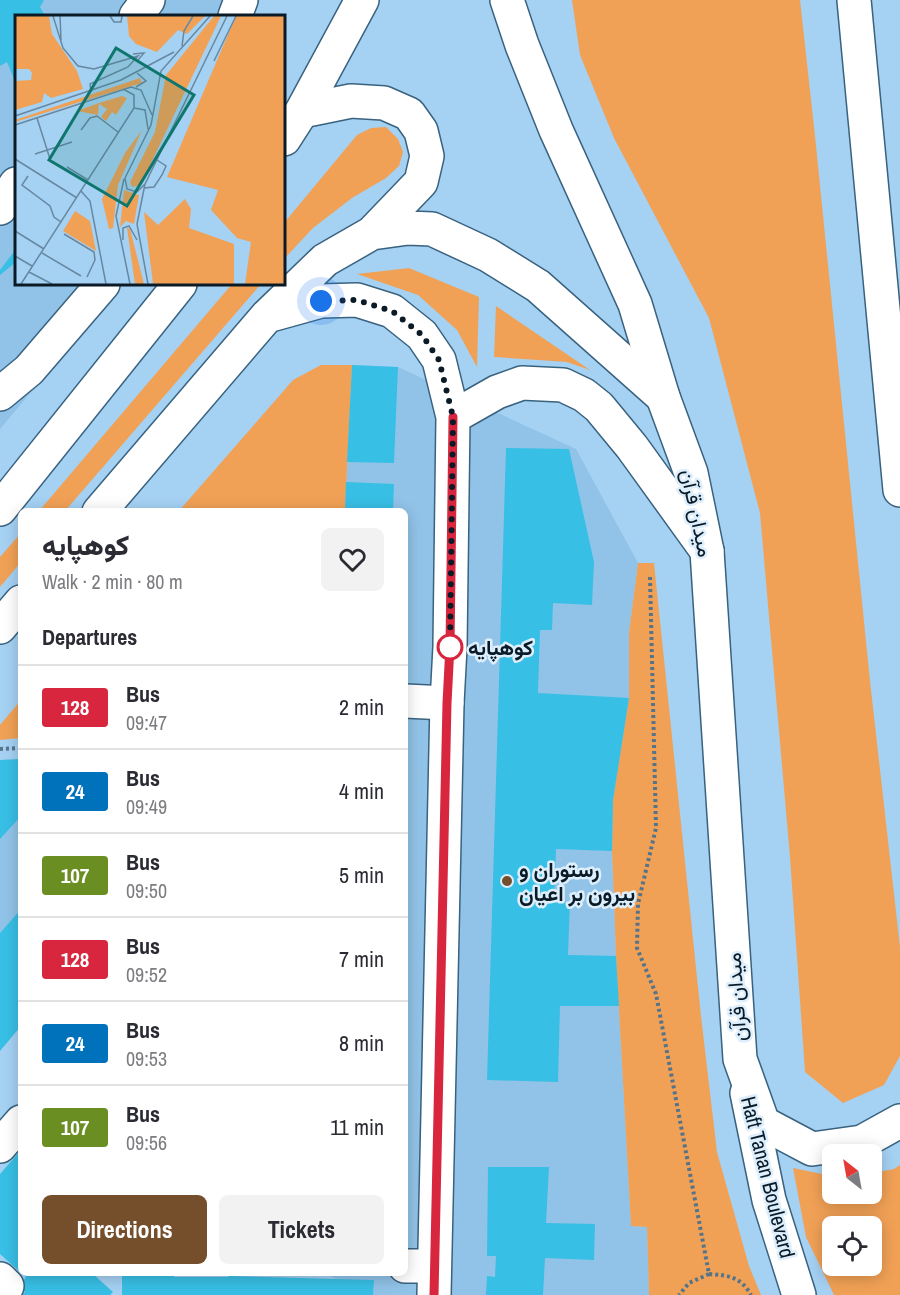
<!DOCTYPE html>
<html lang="en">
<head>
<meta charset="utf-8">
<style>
  body { margin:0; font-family:"Archivo Narrow",Vazirmatn,sans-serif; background:#f2f2f3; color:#2b2b33; height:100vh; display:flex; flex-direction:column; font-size:22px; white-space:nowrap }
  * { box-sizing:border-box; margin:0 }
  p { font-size:20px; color:#7c7c81 }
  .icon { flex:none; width:33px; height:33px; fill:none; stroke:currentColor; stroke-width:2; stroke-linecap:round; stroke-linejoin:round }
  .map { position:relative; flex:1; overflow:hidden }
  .drawer { position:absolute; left:18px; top:508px; width:390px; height:768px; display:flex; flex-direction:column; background:#fff; border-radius:9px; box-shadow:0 3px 15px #0003 }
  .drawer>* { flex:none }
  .badge { padding:0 12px; border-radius:4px; font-size:21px; line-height:39px }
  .needle { width:39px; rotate:329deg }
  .controls { position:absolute; left:822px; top:1144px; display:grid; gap:12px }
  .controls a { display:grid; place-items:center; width:60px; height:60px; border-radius:9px; background:#fff; box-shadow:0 3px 15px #0003; font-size:30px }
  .you { position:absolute; width:30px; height:30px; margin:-15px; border:4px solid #fff; border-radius:50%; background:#1a73e8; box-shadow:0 0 0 9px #1a73e833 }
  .map>.badge { position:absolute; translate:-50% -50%; box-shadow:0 0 0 3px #fff }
  h2 { padding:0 24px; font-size:22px; line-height:54px }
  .round { display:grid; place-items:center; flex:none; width:63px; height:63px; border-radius:9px; background:#f2f2f3 }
  .summary { display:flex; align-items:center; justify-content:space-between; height:102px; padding:0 24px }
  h1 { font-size:28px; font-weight:800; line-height:45px }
  .button { display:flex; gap:12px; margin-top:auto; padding:12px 24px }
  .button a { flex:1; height:69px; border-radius:9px; background:#754e2b; color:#fff; font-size:24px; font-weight:800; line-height:69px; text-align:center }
  .button a+a { background:#f2f2f3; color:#2b2b33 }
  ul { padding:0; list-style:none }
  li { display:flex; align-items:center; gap:18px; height:84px; padding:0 24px; border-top:2px solid #e1e1e2 }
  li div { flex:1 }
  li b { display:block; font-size:22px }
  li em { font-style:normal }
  li .badge { min-width:66px; font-weight:700; text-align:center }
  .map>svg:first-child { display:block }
  .built { fill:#91c3e8 }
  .green { fill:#f1a156; fill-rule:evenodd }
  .building { fill:#38bfe5 }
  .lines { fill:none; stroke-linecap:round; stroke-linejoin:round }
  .minor-casing { stroke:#39627f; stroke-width:36 }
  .major-casing { stroke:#39627f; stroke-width:36 }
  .highway-casing { stroke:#39627f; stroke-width:36 }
  .path { stroke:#55748a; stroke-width:4; stroke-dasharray:3 3; stroke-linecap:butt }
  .minor { stroke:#fff; stroke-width:33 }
  .major { stroke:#fff; stroke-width:33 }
  .highway { stroke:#fff; stroke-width:33 }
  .line-casing { stroke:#fff; stroke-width:14 }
  .line { stroke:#d7263d; stroke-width:9 }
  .walk { stroke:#0a1b27; stroke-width:6; stroke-dasharray:0 10.8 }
  .stop-dot { fill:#fff; stroke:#d7263d; stroke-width:3 }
  .poi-dot { fill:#754e2b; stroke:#ddeefc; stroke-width:2 }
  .labels { text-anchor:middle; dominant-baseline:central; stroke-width:5; stroke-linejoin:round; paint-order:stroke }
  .street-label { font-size:21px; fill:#0a1b27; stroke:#ddeefc }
  .stop-label { font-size:21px; font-weight:bold; fill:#0a1b27; stroke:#ddeefc; text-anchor:start }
  .poi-label { font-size:21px; font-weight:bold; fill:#0a1b27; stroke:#ddeefc; text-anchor:start }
  .inset-road { fill:none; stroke:#6788a1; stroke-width:1.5 }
  .view { fill:#0f766e; fill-opacity:0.15; stroke:#0f766e; stroke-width:3 }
  .inset-edge { fill:none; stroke:#0a1b27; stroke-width:3 }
</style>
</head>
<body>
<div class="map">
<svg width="900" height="1295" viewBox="0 0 900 1295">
  <rect width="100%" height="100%" fill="#a5d1f3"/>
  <path class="built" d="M0,0H260L254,16H16V284H122L0,429Z
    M352,365L398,367L576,449L638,563L629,632V698L612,851L616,956L631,1226L647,1227L649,1295H335L336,1279L327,1274H405V512L345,511Z
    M21,759V909L0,933V760Z"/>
  <path class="green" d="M572,0H800L815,136L870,681L900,947V1056L884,1085L843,1103L805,1072L790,857L760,513L709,318L614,138L580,55Z
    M386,127L398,139L403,152L399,166L386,178L352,198L313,228L284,259V223L357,135L371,128Z
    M409,268L479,297L477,367L457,330L418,295L357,274Z
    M232,284H261L65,511H39Z
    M496,306L590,370L567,362L494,357Z
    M321,365H352L345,511L178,512L293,380Z
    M21,533V562L0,587V557Z
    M638,563H654L701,1016L717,1152L749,1266L761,1295H649L647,1227L631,1226L616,956L612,851L613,800L629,698V632Z
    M21,700V738L0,740V725Z
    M900,1165V1295H834L806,1237L793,1168L832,1176V1194H872V1173L894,1169ZM832,1227H872V1266H832Z"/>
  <path class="building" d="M0,0H44L40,7L45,16H16V84L7,62L0,66Z
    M16,249V262L0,275V270Z
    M352,365L398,367L394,463L347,462Z
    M506,448L569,449L594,562L592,605L553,603L552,630H540L538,693L629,698L613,800L612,851L556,849L554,902H570L568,955L616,956L619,1006H560L558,1082L487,1080Z
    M346,482L394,484L393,512H345Z
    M21,759V816L0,839V760Z
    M21,909V1026L0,1051V933Z
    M21,1150V1273L0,1254V1174Z
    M488,1167H549L546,1223L595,1224L594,1260L545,1258L543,1295H486L487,1276L495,1277L496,1256H487Z
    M22,1274H93L113,1292L110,1295H22L25,1292L19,1286L26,1277Z
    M122,1274H174V1277H229L228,1276L374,1280L373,1295H122Z"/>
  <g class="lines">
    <g class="minor-casing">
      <path id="minor" d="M136,16L148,0
        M235,16L241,0
        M0,208L16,184
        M0,394L29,370L103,284
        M405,701L447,703
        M0,1146L21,1122
        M405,1266H434
        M0,1279L7,1286"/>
    </g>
    <g class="major-casing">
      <path id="major" d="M302,111L351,101L384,103L409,114L421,131L427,156L421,182L372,233
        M284,139L302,111L362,0
        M267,316L321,301L357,300L392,311L422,335L439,360L453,417L450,647L447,703L434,1295
        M453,417L497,392L522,383L563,385L584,395L599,407L632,447L707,551
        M0,509L180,284
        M99,512L267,316L325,260L372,233L408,228L432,229L488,255L538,286L663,397
        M0,627L21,602
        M747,1093L769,1200L799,1295"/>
    </g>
    <g class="highway-casing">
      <path id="highway" d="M507,0L522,45L556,130L635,304L663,397L691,473L707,551L740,1059L763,1123L812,1149L862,1142L900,1121
        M854,0L900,490"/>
    </g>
    <path class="path" d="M650,577L656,828L638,904L637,948L656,994L709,1274L689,1283L679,1295
      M0,749L21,748
      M709,1274C728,1275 741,1277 751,1295"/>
    <use href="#minor" class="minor"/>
    <use href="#major" class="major"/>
    <use href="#highway" class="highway"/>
  </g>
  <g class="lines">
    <g class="line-casing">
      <path id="line" d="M434,1295L447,703L450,646L453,417"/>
    </g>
    <use href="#line" class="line"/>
    <path class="walk" d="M321,301L357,300L392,311L422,335L439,360L453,417L450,647"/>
  </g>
  <circle class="stop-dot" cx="450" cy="647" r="12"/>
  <circle class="poi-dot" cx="507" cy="881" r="6"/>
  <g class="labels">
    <g class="street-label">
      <text transform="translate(697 513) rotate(78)">میدان قرآن</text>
      <text transform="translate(736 997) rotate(-94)">میدان قرآن</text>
      <text transform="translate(768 1177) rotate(76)">Haft Tanan Boulevard</text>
    </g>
    <g class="stop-label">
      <text x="468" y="647">کوهپایه</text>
    </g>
    <g class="poi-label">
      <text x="519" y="869">رستوران و<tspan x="519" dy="24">بیرون بر اعيان</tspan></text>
    </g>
  </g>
  <g transform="translate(15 15)">
    <rect width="270" height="270" fill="#a5d1f3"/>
    <path d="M0,1H34L37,19L62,56L68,74L36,83L29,78L27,87L0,95V66L16,65L17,58L14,54H0ZM112,1H190L172,19L163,15L142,37L121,29L114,21ZM199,1H206L128,165L125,170L117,172L115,167L140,117L151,60ZM221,1H270V269H230L236,227L222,223L196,195L203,175L152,162ZM125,63L127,68L0,107V105ZM107,81L112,83L101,100L97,97L91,106L86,102L92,94L84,89L83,100L62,96L84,88ZM127,115L103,170L98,213L94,214L87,184L110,138ZM109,175L124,180L119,209L111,206L105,212ZM170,184L176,194L174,213L219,229V269H138L129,197L143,210ZM60,196L75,206L81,236L48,216ZM112,213L115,214L129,269H120Z" fill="#f1a156"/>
    <path class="inset-road" d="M38,1L48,33L63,51L79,54L123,41L113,52L75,69L76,77M45,1L46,25M95,1L99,7H106L107,1M195,1L146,56L136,110L110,163L112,174L122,177L130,169L212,1M167,31L169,16L178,1M118,39L129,38L123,45M199,46L221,1M121,72L131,66L122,58M119,93L130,95L133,114M0,101L106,65L159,37M22,103L35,144M0,110L116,72L126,75L137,100M66,115L75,103L82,101L103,117M20,139L57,127M0,144L62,183M52,152L73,165M13,161L7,170L35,191L39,202L46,207M109,164L101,201L115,269M130,169L122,209L133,269M129,173L139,172L147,160L151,151L142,145M66,176L75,186L91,269M0,216L29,234M49,219L79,237L80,245L72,262M108,225V213L114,211L122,225M27,238L66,261M0,241L17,251M14,257L37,269M6,269L119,93V80L108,74"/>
    <path class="view" d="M101,33L179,80L112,191L34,145Z"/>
    <rect width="270" height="270" class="inset-edge"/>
  </g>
</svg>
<div class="controls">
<a><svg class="needle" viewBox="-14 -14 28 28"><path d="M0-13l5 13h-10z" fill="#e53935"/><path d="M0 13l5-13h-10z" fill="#7c7c81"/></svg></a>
<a><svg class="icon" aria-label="locate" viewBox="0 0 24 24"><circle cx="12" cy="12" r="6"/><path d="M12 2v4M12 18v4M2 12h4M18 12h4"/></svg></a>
</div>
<div class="you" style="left:321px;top:301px"></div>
<section class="drawer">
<div class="summary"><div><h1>کوهپایه</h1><p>Walk · 2 min · 80 m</p></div><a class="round"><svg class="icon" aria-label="heart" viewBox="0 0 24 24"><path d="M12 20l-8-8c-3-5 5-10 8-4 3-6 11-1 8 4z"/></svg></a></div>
<h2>Departures</h2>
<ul>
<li><span class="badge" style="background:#d7263d;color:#fff">128</span><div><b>Bus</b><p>09:47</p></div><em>2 min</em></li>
<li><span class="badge" style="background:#0072bc;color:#fff">24</span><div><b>Bus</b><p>09:49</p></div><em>4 min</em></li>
<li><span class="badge" style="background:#6b8e23;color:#fff">107</span><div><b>Bus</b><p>09:50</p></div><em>5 min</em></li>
<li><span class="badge" style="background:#d7263d;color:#fff">128</span><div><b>Bus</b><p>09:52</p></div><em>7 min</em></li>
<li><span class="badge" style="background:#0072bc;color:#fff">24</span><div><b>Bus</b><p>09:53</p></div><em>8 min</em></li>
<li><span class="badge" style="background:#6b8e23;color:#fff">107</span><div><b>Bus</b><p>09:56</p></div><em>11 min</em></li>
</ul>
<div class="button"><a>Directions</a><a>Tickets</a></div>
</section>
</div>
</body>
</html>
